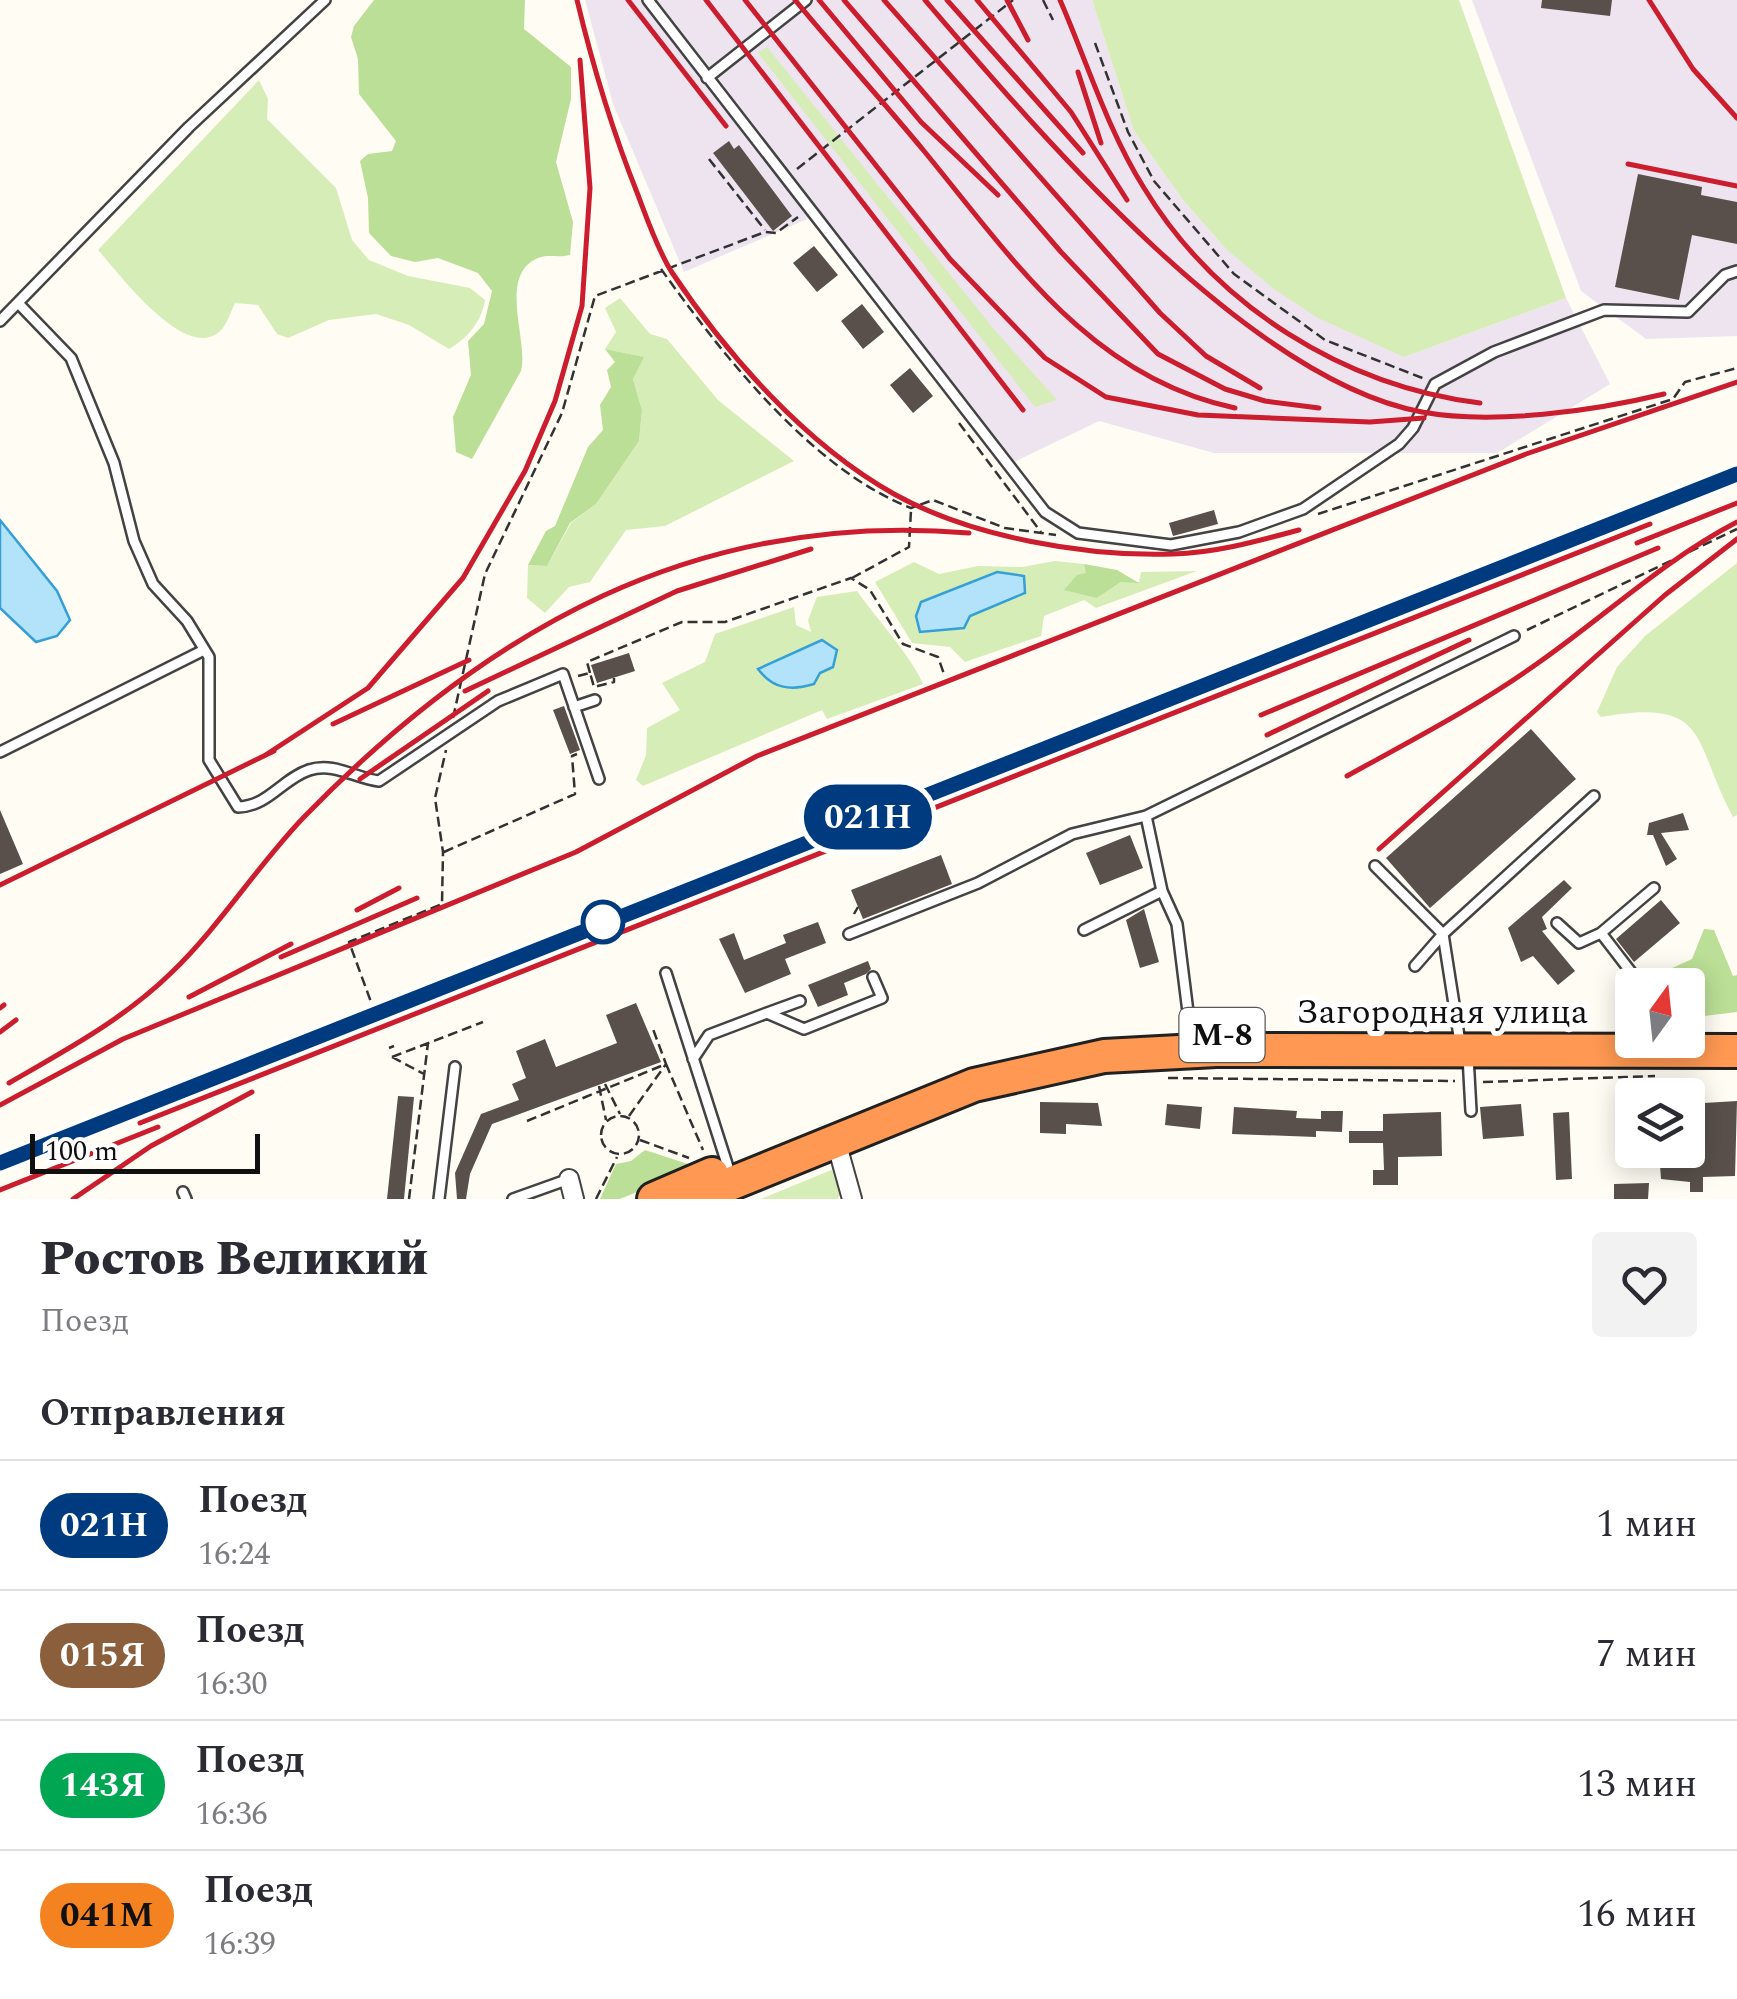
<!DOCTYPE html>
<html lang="ru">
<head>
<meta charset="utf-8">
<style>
  body { margin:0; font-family:Spectral,serif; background:#f2f2f3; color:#2b2b33; height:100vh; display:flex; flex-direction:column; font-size:38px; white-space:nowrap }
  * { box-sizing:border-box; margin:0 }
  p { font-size:32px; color:#7c7c81 }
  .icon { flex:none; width:55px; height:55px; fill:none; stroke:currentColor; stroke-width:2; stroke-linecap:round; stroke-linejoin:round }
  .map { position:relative; height:1199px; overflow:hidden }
  .side { display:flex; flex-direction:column; background:#fff; flex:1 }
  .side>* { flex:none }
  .badge { padding:0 20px; border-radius:32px; font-size:35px; line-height:65px }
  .needle { width:65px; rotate:15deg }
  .controls { position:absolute; left:1615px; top:968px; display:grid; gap:20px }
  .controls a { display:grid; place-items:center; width:90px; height:90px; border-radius:10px; background:#fff; box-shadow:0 5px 25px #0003; font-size:50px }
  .scale { position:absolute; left:30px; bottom:25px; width:230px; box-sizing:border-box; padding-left:10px; border:5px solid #101010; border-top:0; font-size:28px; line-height:35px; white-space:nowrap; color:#101010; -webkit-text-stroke:8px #fff; paint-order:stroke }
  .map>.badge { position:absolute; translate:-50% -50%; box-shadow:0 0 0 5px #fff }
  h2 { padding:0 40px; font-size:38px; line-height:90px }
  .round { display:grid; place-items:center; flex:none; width:105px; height:105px; border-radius:10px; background:#f2f2f3 }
  .head { display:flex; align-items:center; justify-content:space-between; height:170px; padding:0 40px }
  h1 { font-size:48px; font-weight:800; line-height:75px }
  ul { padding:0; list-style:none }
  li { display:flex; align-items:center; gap:30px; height:130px; padding:0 40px; border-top:2px solid #e1e1e2 }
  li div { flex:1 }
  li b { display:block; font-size:38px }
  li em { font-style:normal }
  li .badge { min-width:110px; font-weight:700; text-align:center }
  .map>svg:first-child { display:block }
  .industrial { fill:#ede4ef }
  .green { fill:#d6edb8 }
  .forest { fill:#bbdf96 }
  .water { fill:#b3e3fa; stroke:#359fd7; stroke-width:2.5 }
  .building { fill:#59504b }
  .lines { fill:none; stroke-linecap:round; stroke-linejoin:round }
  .lane-casing { stroke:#434343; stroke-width:14 }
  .street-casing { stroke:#434343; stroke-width:22 }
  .highway-casing { stroke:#212121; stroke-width:38 }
  .path { stroke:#323232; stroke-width:2.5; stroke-dasharray:10 5; stroke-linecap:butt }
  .lane { stroke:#fff; stroke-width:9 }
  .street { stroke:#fff; stroke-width:18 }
  .highway { stroke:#fe9852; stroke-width:32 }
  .rail { stroke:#cb1d2e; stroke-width:5 }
  .line-casing { stroke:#fff; stroke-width:22 }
  .line { stroke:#003b80; stroke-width:15 }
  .stop-dot { fill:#fff; stroke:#003b80; stroke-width:5 }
  .labels { text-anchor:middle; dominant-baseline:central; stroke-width:10; stroke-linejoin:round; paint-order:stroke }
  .shield { fill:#fff; stroke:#585858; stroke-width:2.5 }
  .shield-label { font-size:32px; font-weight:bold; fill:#101010 }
  .street-label { font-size:35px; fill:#101010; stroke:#fff }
</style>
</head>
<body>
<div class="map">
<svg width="1737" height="1199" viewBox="0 0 1737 1199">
  <rect width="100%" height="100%" fill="#fffcf3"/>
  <path class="industrial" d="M585,0H1092L1134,131L1183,200L1226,249L1404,357L1566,298L1610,384L1497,453H1214L1099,421L1010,464L819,214L684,272L613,104Z
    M1472,0H1737V336L1646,339L1581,291Z"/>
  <path class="green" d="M1092,0H1459L1566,298L1404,357L1318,318L1274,289L1226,249L1183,200L1134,131Z
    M767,47L993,328L1057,400L1035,407L758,53Z
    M259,80L268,99L267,119L336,188L352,240L369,260L408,276L470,288L485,300C482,321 467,339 449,349L409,325L376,314L329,320L288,338L277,334L258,305L235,303C231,311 227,325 220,331C186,364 117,271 98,250Z
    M620,298L650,334L667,339L718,400L794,461L665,526L626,530L590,582L569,587L545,613L527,598L528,565L547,566L571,523L596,504L639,441L642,410L633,379L643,357L605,349L616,332L605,308Z
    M1055,561L1084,564L1097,598L1121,582H1139L1141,572L1197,571L1096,608L1084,600L1044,616L1041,636L965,662L950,647L912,643L875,582L914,562L939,574L978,566L1022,567Z
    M1737,563V815L1733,817C1692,742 1712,697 1601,717L1597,712L1617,667L1645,636Z
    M857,591C876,618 912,657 923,684L827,719L822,710L643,786L636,780L646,755L647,728L680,710L662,683L705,662L715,634L794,607L796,625L811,632L808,620L817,597Z
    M834,1169L842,1188L838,1199H761Z"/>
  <path class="forest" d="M374,0H525L524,29L571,67V99L556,162L573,222L570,255C559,258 548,254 538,258C497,275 529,341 521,371L472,459L456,452L453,417L471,375L468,341L484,324L492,291L478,273L438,258L415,262L391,256L369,233L368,198L360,161L368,154L392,151L396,141L359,94L358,59L351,37L354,26Z
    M605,349L644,357L633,379L642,410L639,441L596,504L570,523L547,566L528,565L546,531L555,526L588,447L603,430L600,405L611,387L607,370L615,362Z
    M1084,564L1117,570L1139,583L1121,582L1097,598L1064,590L1077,575L1086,573Z
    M1704,929L1714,930L1733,976L1737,975V1012L1688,1018V985H1654L1652,977L1692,959Z
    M645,1150L697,1167L620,1199H600L616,1164L631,1161Z"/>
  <path class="water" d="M0,520L57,591L70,620L57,636L36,642L0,608Z
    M997,572L1024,576L1025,593L970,616L964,628L920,632L916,616L921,602Z
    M822,640L837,650L833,667L820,673L814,684C791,691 773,689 758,669Z"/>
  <path class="building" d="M1542,0H1612L1610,16L1541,8Z
    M729,141L734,149L739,145L792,216L773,231L713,153Z
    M1638,174L1702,187L1701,195L1737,202V244L1692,235L1679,300L1615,287Z
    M814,246L838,275L817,292L793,263Z
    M862,304L884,332L863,349L841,321Z
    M910,368L933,396L913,413L890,385Z
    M1214,510L1218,524L1173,536L1169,523Z
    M629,653L635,671L597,683L591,665Z
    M564,706L580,750L570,754L553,710Z
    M1531,729L1576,779L1430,908L1386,858Z
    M0,810L23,864L0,874Z
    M1683,813L1689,830L1661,833L1677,859L1666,866L1653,835H1647L1649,823Z
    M1130,835L1143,868L1100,885L1086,853Z
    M941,855L952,884L863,919L851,890Z
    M1564,880L1572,888L1542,917L1547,929L1542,931L1575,971L1558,985L1533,956L1521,962L1508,928Z
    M1661,900L1680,923L1634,962L1616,939Z
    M1144,909L1159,962L1140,968L1126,920Z
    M818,922L826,943L785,959L791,974L745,993L719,939L734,933L744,960L786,943L783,935Z
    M868,961L871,969L866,974L844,983L848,995L818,1007L808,985Z
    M636,1003L661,1062L492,1124L470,1174L466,1199H457L455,1173L481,1114L519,1100L512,1084L526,1078L516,1051L545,1039L556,1067L617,1043L606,1015Z
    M398,1096L414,1097L404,1199H387Z
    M1737,1101L1735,1176L1703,1177V1192H1690V1182L1661,1179L1660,1165L1675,1164L1674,1150H1688V1130H1705L1704,1103Z
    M1040,1102L1098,1103L1102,1126L1066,1124V1134L1040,1133Z
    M1167,1104L1202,1107L1200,1129L1165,1125Z
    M1521,1104L1524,1136L1483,1139L1480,1107Z
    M1234,1107L1297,1111L1296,1118L1321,1119V1111H1343L1342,1132L1316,1131V1137L1232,1134Z
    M1441,1112L1442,1156L1398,1157V1185H1373V1170H1384L1383,1143H1349V1131H1383V1114Z
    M1569,1112L1572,1179L1556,1180L1553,1113Z
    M1649,1183L1648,1199H1614V1184Z"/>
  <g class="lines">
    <g class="lane-casing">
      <path id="lane" d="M648,0L1045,512L1078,533L1171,545L1239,532L1303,509L1399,444L1413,428L1435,384L1494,352L1604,310L1688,312L1725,275L1737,271
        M707,78L806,0
        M18,303L71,358L114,463L134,541L153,584L187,621L209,657V760L238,807C269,806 282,779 309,770C334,762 355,778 379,781L498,701L563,674L599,779
        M0,321L189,127L325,0
        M574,707L595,700
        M0,752L204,650
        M1375,866L1443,934L1415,966
        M1557,923L1579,943L1601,933L1641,985
        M1084,930L1162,891
        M1601,933L1654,888
        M849,934L978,883L1072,834L1146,816
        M666,973L728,1167
        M767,1013L800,1001
        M1191,1036L1177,924L1162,891L1146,816L1514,636
        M1459,1036L1443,934L1594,796
        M1468,1056L1471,1111
        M693,1059L709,1035L767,1013L804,1029L882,998L873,977
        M183,1192L186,1199
        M439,1199L455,1067
        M513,1199L569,1179"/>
    </g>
    <g class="street-casing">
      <path id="street" d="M835,1138L852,1199
        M569,1179L574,1199"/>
    </g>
    <g class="highway-casing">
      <path id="highway" d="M654,1199L712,1174
        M693,1199L974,1085L1104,1056L1216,1050L1737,1051"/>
    </g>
    <path class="path" d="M1043,0L1053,20
      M1095,43L1128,132L1154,181L1234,274L1325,340L1425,379
      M709,159L765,230
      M797,169L1013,0
      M661,269C722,354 811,469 911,508L933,500L1005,528L1056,535
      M959,423L1041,532
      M1318,514L1673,399L1685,382L1737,368
      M852,578L909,547L911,510
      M1527,630L1737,529
      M590,673L587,662L682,622H725L851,578L870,590L903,644L938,657L944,674
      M578,676L590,673L594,687L614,682V678
      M453,718L485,574L562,413L595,296L765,232L776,233L798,217
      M444,852L575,794L572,756L577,754
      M854,914L858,907
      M413,1007L378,1021L349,942L442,904L443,852L435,798L446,750
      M389,1048L394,1046
      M392,1057L483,1022
      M392,1057L424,1074
      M1168,1078L1455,1081
      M1483,1082L1655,1076
      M605,1084L620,1114
      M599,1086L606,1120
      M629,1116L666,1064L653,1029
      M601 1135a19 19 0 1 1 38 0a19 19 0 1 1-38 0Z
      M527,1121L666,1064L703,1150
      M640,1140L689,1158
      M409,1199L428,1043
      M596,1199L617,1157"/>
    <use href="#lane" class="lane"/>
    <use href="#street" class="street"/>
    <use href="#highway" class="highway"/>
    <path class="rail" d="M577,0C593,67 612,130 638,195C647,219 657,248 671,271C727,355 805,444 894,494C971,537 1086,557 1173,554C1216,553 1258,541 1299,530
      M628,0L726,126
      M706,0L1023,410
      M745,0L950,259L1045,358L1106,397L1198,415L1370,422L1424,418
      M795,0C837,51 882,100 924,151C1012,258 1091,378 1235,408
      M819,0L921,122L998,195
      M844,0L1061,252L1158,354L1225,389L1265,401L1319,408
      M884,0L1160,313L1206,356L1260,388
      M925,0C1038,132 1248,380 1422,412C1493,425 1594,411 1664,394
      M947,0L1083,153
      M977,0L1071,112L1127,200
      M1007,0L1028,40
      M1060,0C1087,62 1108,131 1144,188C1216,306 1343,386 1480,403
      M1649,0L1693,69L1737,118
      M1078,72L1101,143
      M1628,164L1737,186
      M1637,543L1737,503
      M465,691L677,591L811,549
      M1261,715L1658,548
      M333,724L469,660
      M1267,735L1469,640
      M264,756L368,688L463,578L525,471L555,401L582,306L590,188L580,60
      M1347,776C1412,740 1478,706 1538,663C1605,616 1664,560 1737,522
      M360,779L488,691
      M1379,849L1665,595L1737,539
      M0,885L274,751
      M357,910L399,888
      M281,957L417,898
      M189,997L291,944
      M0,1008L4,1005
      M0,1032L16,1020
      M9,1083C66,1050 124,1019 171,973C220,926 257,866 304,817C488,628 697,510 969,533
      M0,1105L123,1039L576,852L757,756L1526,454L1737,382
      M140,1123L1650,524
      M0,1163L1737,474
      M0,1190L158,1127
      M73,1199L151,1146L252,1092"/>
  </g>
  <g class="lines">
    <g class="line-casing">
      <path id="line" d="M0,1163L1737,474"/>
    </g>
    <use href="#line" class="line"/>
  </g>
  <circle class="stop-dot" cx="603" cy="922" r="20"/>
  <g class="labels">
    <rect class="shield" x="1179.5" y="1008" width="85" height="54" rx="8"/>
    <g class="shield-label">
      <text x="1222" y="1035">М-8</text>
    </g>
    <g class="street-label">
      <text x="1442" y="1012">Загородная улица</text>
    </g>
  </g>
</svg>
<div class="controls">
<a><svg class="needle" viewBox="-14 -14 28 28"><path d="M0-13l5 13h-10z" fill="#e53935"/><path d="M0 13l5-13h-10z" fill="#7c7c81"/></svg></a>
<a><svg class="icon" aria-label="layers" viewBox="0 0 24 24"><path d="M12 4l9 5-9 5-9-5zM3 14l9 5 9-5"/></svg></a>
</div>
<div class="scale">100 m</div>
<b class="badge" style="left:868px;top:817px;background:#003b80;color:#fff">021Н</b>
</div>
<section class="side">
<div class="head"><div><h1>Ростов Великий</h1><p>Поезд</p></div><a class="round"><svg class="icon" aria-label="heart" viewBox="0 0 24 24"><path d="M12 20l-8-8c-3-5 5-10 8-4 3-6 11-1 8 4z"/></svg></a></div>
<h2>Отправления</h2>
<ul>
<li><span class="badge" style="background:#003b80;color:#fff">021Н</span><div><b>Поезд</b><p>16:24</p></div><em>1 мин</em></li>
<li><span class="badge" style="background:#8b5e3c;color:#fff">015Я</span><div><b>Поезд</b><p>16:30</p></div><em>7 мин</em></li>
<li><span class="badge" style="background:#00a651;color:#fff">143Я</span><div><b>Поезд</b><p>16:36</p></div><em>13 мин</em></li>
<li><span class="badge" style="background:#f58220;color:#111">041М</span><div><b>Поезд</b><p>16:39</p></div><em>16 мин</em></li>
</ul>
</section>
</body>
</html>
